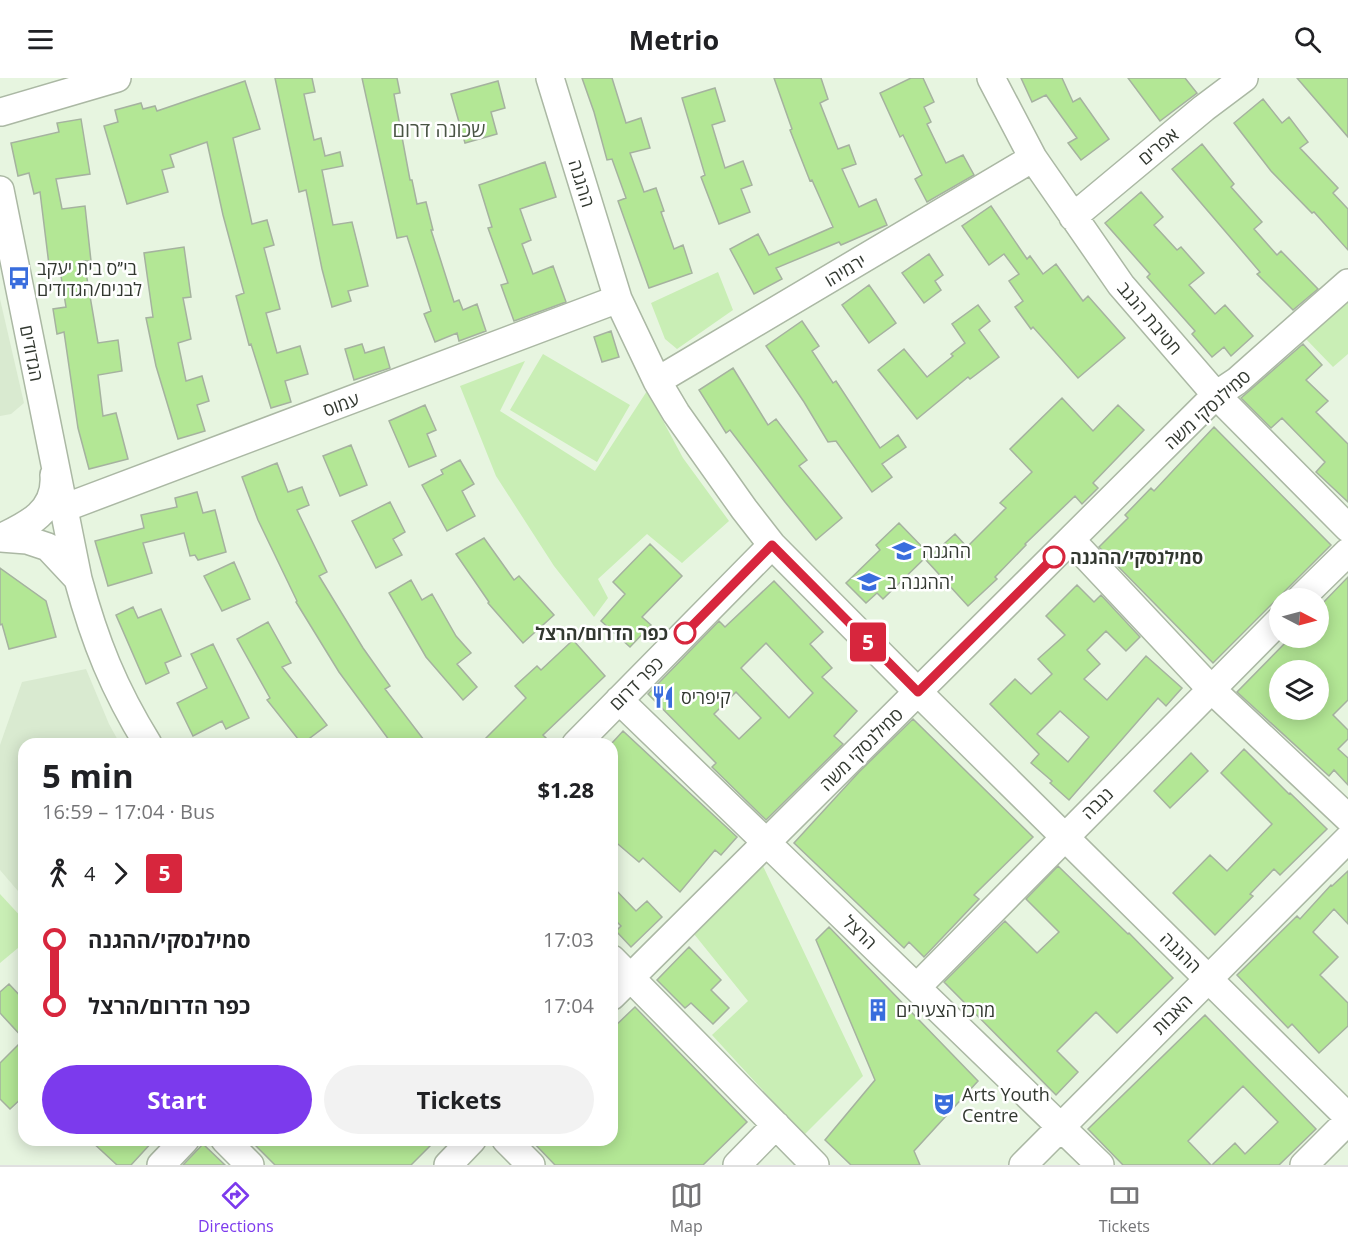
<!DOCTYPE html>
<html lang="en">
<head>
<meta charset="utf-8">
<style>
  body { margin:0; font-family:"Open Sans",Heebo,sans-serif; background:#f2f2f2; color:#202124; height:100vh; display:flex; flex-direction:column; font-size:22px; white-space:nowrap }
  * { box-sizing:border-box; margin:0 }
  p { font-size:20px; color:#757577 }
  .icon { flex:none; width:33px; height:33px; fill:none; stroke:currentColor; stroke-width:2; stroke-linecap:round; stroke-linejoin:round }
  .map { position:relative; flex:1; overflow:hidden }
  .side { position:absolute; left:18px; top:660px; width:600px; height:408px; display:flex; flex-direction:column; background:#fff; border-radius:18px; box-shadow:0 3px 15px #0003 }
  .side>* { flex:none }
  .badge { padding:0 12px; border-radius:4px; font-size:21px; line-height:39px }
  .needle { width:39px; rotate:96deg }
  .controls { position:absolute; left:1269px; top:510px; display:grid; gap:12px }
  .controls a { display:grid; place-items:center; width:60px; height:60px; border-radius:50%; background:#fff; box-shadow:0 3px 15px #0003; font-size:30px }
  .map>.badge { position:absolute; translate:-50% -50%; box-shadow:0 0 0 3px #fff }
  .legs { display:flex; align-items:center; gap:9px; height:66px; padding:0 24px; font-size:20px }
  .legs p { margin-inline-start:auto }
  .head { display:flex; align-items:center; justify-content:space-between; height:102px; padding:0 24px }
  h1 { font-size:33px; font-weight:700; line-height:45px }
  .action { display:flex; gap:12px; margin-top:auto; padding:12px 24px }
  .action a { flex:1; height:69px; border-radius:36px; background:#7c3aed; color:#fff; font-size:24px; font-weight:700; line-height:69px; text-align:center }
  .action a+a { background:#f2f2f2; color:#202124 }
  ul { padding:0 24px; list-style:none }
  li { display:flex; align-items:center; gap:21px; height:66px; font-size:22px }
  li i { display:grid; place-items:center; width:9px; height:100%; margin:0 8px; background:currentColor }
  li i::after { content:''; width:15px; height:15px; margin:-8px; border:4px solid; border-radius:50%; background:#fff }
  li p { margin-inline-start:auto }
  li:first-child i { background:linear-gradient(#0000 50%,currentColor 0) }
  li:last-child i { background:linear-gradient(currentColor 50%,#0000 0) }
  header { display:flex; justify-content:space-between; align-items:center; height:78px; padding:0 24px; background:#fff; font-size:27px; font-weight:700 }
  .tab-bar { display:flex; justify-content:space-around; align-items:center; height:84px; border-top:2px solid #e0e0e0; background:#fff; font-size:16px; color:#757577 }
  .tab-bar a { display:grid; justify-items:center; gap:3px }
  .tab-bar .on { color:#7c3aed }
  .map>svg:first-child { display:block }
  .built { fill:#d9ead0 }
  .green { fill:#c9eeb5 }
  .building { fill:#b3e795; stroke:#a5b29f; stroke-width:1.5; fill-rule:evenodd }
  .lines { fill:none; stroke-linecap:round; stroke-linejoin:round }
  .minor-casing { stroke:#abb8a4; stroke-width:30 }
  .minor { stroke:#fff; stroke-width:27 }
  .line-1-casing { stroke:#fff; stroke-width:14 }
  .line-1 { stroke:#d7263d; stroke-width:9 }
  .stop-1-dot { fill:#fff; stroke:#d7263d; stroke-width:3 }
  .labels { text-anchor:middle; dominant-baseline:central; stroke-width:5; stroke-linejoin:round; paint-order:stroke }
  .street-label { font-size:18px; fill:#323830; stroke:#fff }
  .poi-label { font-size:18px; fill:#323830; stroke:#fff; text-anchor:start }
  .stop-label { font-size:18px; font-weight:bold; fill:#323830; stroke:#fff; text-anchor:start }
  .neighbourhood-label { font-size:20px; fill:#4a5545; stroke:#fff }
</style>
</head>
<body>
<header><svg class="icon" aria-label="menu" viewBox="0 0 24 24"><path d="M4 6h16M4 12h16M4 18h16"/></svg>Metrio<svg class="icon" aria-label="search" viewBox="0 0 24 24"><circle cx="10" cy="10" r="6"/><path d="M15 15l6 6"/></svg></header>
<div class="map">
<svg width="1348" height="1087" viewBox="0 0 1348 1087">
  <rect width="100%" height="100%" fill="#e7f5e0"/>
  <path class="built" d="M0,221L24,325L11,336L0,338Z
    M86,591L109,646L120,666H24V820L0,792V667L22,604Z"/>
  <path class="green" d="M718,194L733,232L677,271L665,261L651,225Z
    M1348,222V276L1333,289L1305,260Z
    M543,276L630,327L597,384L510,332Z
    M525,283L500,333L595,393L647,313L683,380L729,443L682,485L647,456L598,501L608,520L594,539L554,488L496,398L460,308Z
    M762,786L863,998L804,1057L712,957L748,923L694,856Z
    M0,816L24,842V865L0,885Z"/>
  <path class="building" d="M275,0H312L315,14L304,16L314,62L321,60L325,78L340,74L343,88L322,92L333,147L352,144L368,208L348,213L351,223L332,229L322,191L306,112L299,114Z
    M362,0H397L400,15L394,16L410,102H412L417,126L426,124L433,152H431L454,224L459,222L463,232L477,226L486,253L459,263L457,255L435,264L424,236L431,233L407,158L397,160Z
    M582,0H612L626,45L641,40L650,70L630,75L644,114L656,110L664,133L661,134L674,171L683,167L692,195L649,210L618,123L626,120L612,81L607,82L594,34Z
    M774,0H821L828,21L820,25L838,71L849,67L856,86L842,91L859,129L876,121L887,147L841,167L839,164L776,190L782,201L754,216L730,171L758,156L769,177L833,149L812,102L810,103L790,52L792,51Z
    M911,0H923L934,24L924,29L931,44L927,46L946,85L963,77L974,97L927,124L915,101L922,97L903,57L900,59L880,15Z
    M1021,0H1062L1073,24L1080,20L1109,61L1081,82L1068,65L1077,60L1046,17L1032,24Z
    M1128,0H1185L1197,15L1160,43Z
    M1297,0H1348V59Z
    M245,3L260,51L233,60L252,146L267,142L274,167L264,170L280,231L266,235L277,275L300,268L308,296L285,303L291,324L271,330L251,266L249,267L236,218L244,215L223,137L207,64L170,77L174,89L162,92L168,114L127,126L104,48L118,44L115,32L141,25L143,31L155,28L157,33Z
    M498,3L505,30L491,34L497,56L465,65L451,16Z
    M715,10L725,43L712,47L725,90L743,83L752,107L741,111L750,134L719,146L701,99L705,97L682,20Z
    M1263,21L1282,45L1289,39L1308,64L1300,70L1338,110L1333,115L1348,131V172L1314,134L1312,135L1271,93L1234,45Z
    M81,41L90,96L56,101L62,131L85,128L91,183H84L98,265L118,262L122,293L98,297L103,338L116,335L128,381L89,391L78,350L64,254L57,256L53,231L66,229L59,186L49,187L40,114L34,116L29,95L18,98L11,65L59,54L57,45Z
    M1202,66L1234,106L1231,109L1262,144L1254,151L1277,177L1281,173L1318,211L1293,232L1257,196L1260,194L1172,91Z
    M545,84L556,119L520,131L531,162L522,166L533,196L553,188L566,224L514,243L501,207L508,205L488,150L492,149L479,107Z
    M1141,114L1163,139L1154,147L1177,172L1181,169L1204,195L1189,207L1215,236L1225,227L1253,258L1231,278L1224,269L1212,279L1192,256L1195,253L1147,199L1150,196L1105,145Z
    M991,128L1027,181L1030,178L1043,196L1056,186L1083,223L1088,218L1125,260L1078,300L1033,249L1031,251L1015,229L1023,223L1009,203L1019,196L1004,176L989,187L962,148Z
    M184,169L191,219L183,220L191,261L178,265L186,303L202,298L209,323L197,327L205,353L178,361L156,288L146,240L153,239L144,175Z
    M929,176L943,197L935,203L941,212L924,225L902,195Z
    M869,207L896,245L869,265L842,227Z
    M978,227L990,243L979,252L999,279L970,301L968,299L917,341L878,292L904,271L927,299L953,278L951,276L965,265L952,246Z
    M802,243L819,268L812,273L833,305L836,303L880,370L898,357L906,369L882,386L892,399L872,414L836,363L828,364L804,324L766,268Z
    M611,253L619,279L602,284L594,259Z
    M362,266L365,275L384,269L390,290L354,302L345,271Z
    M1303,266L1322,287L1306,302L1328,323L1316,334L1348,366V424L1316,394L1325,384L1282,340L1271,350L1241,320Z
    M733,290L768,347L776,341L807,382L799,388L842,440L816,462L785,424L730,352L726,355L699,312Z
    M1062,320L1093,353L1118,327L1144,352L1093,405L1098,410L1082,426L1075,418L1025,466L1026,467L995,499L997,501L968,528L926,482L955,456L967,469L1006,430L1000,425L1032,394L1010,371Z
    M425,327L436,352L427,356L436,378L409,389L389,343Z
    M1214,349L1331,467L1213,585L1099,469L1128,440L1125,437L1151,410L1154,413Z
    M351,367L367,407L340,418L323,378Z
    M460,382L474,406L462,413L475,438L447,453L422,407L443,396L441,392Z
    M277,385L288,414L302,409L309,427L297,432L327,494L319,498L363,570L390,608L385,611L427,666H392L339,594L296,524L297,523L258,442L242,399Z
    M197,414L203,435L215,432L226,474L198,482L195,477L190,478L184,455L143,465L152,495L108,508L95,463L144,450L141,437L177,429L175,420Z
    M390,424L405,454L393,461L402,477L376,490L352,443Z
    M899,445L929,476L883,521L877,515L866,525L846,505L880,472L876,467Z
    M484,460L514,502L519,498L554,537L523,565L488,525L489,524L456,476Z
    M650,466L682,498L642,539L651,547L630,569L601,543L625,516L613,504Z
    M234,484L250,521L222,533L204,498Z
    M0,490L46,523L56,559L9,571L2,546L0,547Z
    M1348,499V622L1333,637L1348,652V661L1338,671L1348,680V707L1334,692L1329,698L1237,614L1290,560H1318V530ZM1280,592H1318V632H1280Z
    M411,502L422,522L432,516L456,558L471,575L457,586L477,609L463,622L426,579L389,515Z
    M774,503L823,554L810,566L832,590L822,599L857,633L834,658L843,666L766,742L712,689L716,685L648,616L719,543L725,549ZM766,565L813,615L789,640L741,590ZM736,614L761,640L739,661L714,636Z
    M1077,507L1094,524L1101,517L1140,559L1126,573L1106,553L1087,572L1100,586L1084,601L1107,622L1146,578L1182,610L1166,628L1158,620L1069,722L1050,705L1052,703L1031,685L1039,676L990,626L1015,601L1031,616L1052,596L1038,581L1065,557L1046,538ZM1060,633L1089,659L1068,684L1037,656Z
    M133,529L138,540L161,531L181,578L165,585L169,595L146,606L116,537Z
    M268,544L291,585L282,589L327,647L302,666L267,622L270,620L237,561Z
    M573,562L605,598L543,657L552,666H480L526,620L515,608L537,588L541,592Z
    M213,566L249,640L226,651L222,643L193,658L177,625L207,610L191,576Z
    M913,641L1033,759L974,817L979,821L924,879L909,864L904,870L794,765L859,694Z
    M623,653L737,759L721,777L715,772L680,814L643,780L639,784L612,761V665Z
    M1244,671L1289,716L1290,715L1327,751L1280,797L1274,791L1250,816L1253,818L1215,857L1173,815L1210,777L1227,793L1272,746L1221,695Z
    M1191,675L1208,693L1170,730L1154,713Z
    M1058,788L1128,856L1129,855L1173,900L1117,955L1096,934L1057,973L1078,994L1056,1017L944,904L1005,843L1037,875L1059,854L1026,821Z
    M1348,793V846L1334,831L1313,854L1338,879L1320,897L1348,925V948L1319,975L1292,946L1288,950L1237,897L1297,838L1300,841L1331,807L1332,808Z
    M612,808L636,833L647,823L662,839L631,869L616,853L621,848L612,839Z
    M829,849L978,1003L914,1073L920,1087H851L825,1062L875,1002L816,862Z
    M689,869L721,902L711,912L729,930L713,946L691,925L685,930L657,902Z
    M9,906L24,922V1018L10,1031L0,1021V985L24,961L0,935V914Z
    M635,929L747,1044L703,1087H555L531,1062H612V951Z
    M1205,937L1316,1051L1279,1087H1212L1235,1065L1245,1076L1278,1044L1243,1008L1188,1063L1211,1087H1123L1088,1051Z
    M90,1062H154L131,1087H117Z
    M250,1062H436L411,1087H275Z
    M203,1066L225,1087H183Z"/>
  <g class="lines">
    <g class="minor-casing">
      <path id="minor" d="M550,0L618,221L657,303L676,335L744,431L772,467L918,614L1348,1039
        M991,0L1033,80L1121,207L1216,317L1348,450
        M1,34L117,0
        M0,112L78,501C95,564 114,611 148,666
        M1073,139L1204,30L1244,0
        M657,303L1033,80
        M64,430L618,221
        M0,460C28,447 57,433 54,397
        M1,460L27,462L48,469L78,501
        M1071,462L1211,611L1348,740
        M1301,520L1348,474
        M619,622L1100,1087
        M576,666L772,467
        M612,881L815,1087
        M917,909L1280,542
        M612,918L1216,317L1237,303L1348,205
        M225,1062L250,1087
        M506,1062L531,1087
        M161,1087L185,1062
        M448,1087L472,1062
        M737,1087L776,1047
        M1023,1087L1348,761
        M1304,1087L1348,1043"/>
    </g>
    <use href="#minor" class="minor"/>
  </g>
  <g class="lines">
    <g class="line-1-casing">
      <path id="line-1" d="M685,555L772,467L918,614L1054,479"/>
    </g>
    <use href="#line-1" class="line-1"/>
  </g>
  <defs>
    <g id="bus-bare" transform="scale(1.8)"><path d="M-5-6H5V4H4V6H2V4H-2V6H-4V4H-5ZM-3.5-4V0h7V-4ZM-3.5 1.2v1.5H-2V1.2ZM2 1.2v1.5H3.5V1.2Z" fill="#396ddd" stroke="#fff" stroke-width="2.5" paint-order="stroke"/></g>
    <g id="school-bare" transform="scale(1.8)"><path d="M0-5L7-2L0 1L-7-2ZM-4 1L0 2.5L4 1V4Q0 6-4 4Z" fill="#396ddd" stroke="#fff" stroke-width="2.5" paint-order="stroke"/></g>
    <g id="restaurant-bare" transform="scale(1.8)"><path d="M-5-6h1v4h1v-4h1v4h1v-4h1v5L-1.5 .5V6h-2V.5L-5-1ZM5-6V6H3V1.5H1.5Q1.5-4 5-6Z" fill="#396ddd" stroke="#fff" stroke-width="2.5" paint-order="stroke"/></g>
    <g id="building-bare" transform="scale(1.8)"><path d="M-4-6H4V6H1V3H-1V6H-4ZM-2.5-4.3h1.7v1.8h-1.7ZM.8-4.3h1.7v1.8H.8ZM-2.5-1h1.7V.8h-1.7ZM.8-1h1.7V.8H.8Z" fill="#396ddd" stroke="#fff" stroke-width="2.5" paint-order="stroke"/></g>
    <g id="theatre-bare" transform="scale(1.8)"><path d="M-5-5.5Q0-4 5-5.5V0Q5 5 0 6Q-5 5-5 0ZM-3.3-2.5H-1v1.5H-3.3ZM1-2.5H3.3v1.5H1ZM-2.8 1Q0 5.5 2.8 1Z" fill="#396ddd" stroke="#fff" stroke-width="2.5" paint-order="stroke"/></g>
  </defs>
  <g fill-rule="evenodd">
    <use href="#bus-bare" x="19" y="200"/>
    <use href="#school-bare" x="904" y="473"/>
    <use href="#school-bare" x="869" y="504"/>
    <use href="#restaurant-bare" x="663" y="619"/>
    <use href="#building-bare" x="878" y="932"/>
    <use href="#theatre-bare" x="944" y="1026"/>
  </g>
  <g class="stop-1-dot">
    <circle cx="1054" cy="479" r="10"/>
    <circle cx="685" cy="555" r="10"/>
  </g>
  <g class="labels">
    <g class="street-label">
      <text transform="translate(1158 68) rotate(-40)">אפרים</text>
      <text transform="translate(582 105) rotate(73)">ההגנה</text>
      <text transform="translate(845 192) rotate(-31)">ירמיהו</text>
      <text transform="translate(1150 240) rotate(50)">חטיבת הנגב</text>
      <text transform="translate(32 275) rotate(79)">הגדודים</text>
      <text transform="translate(341 326) rotate(-20)">עמוס</text>
      <text transform="translate(1207 331) rotate(-42)">סמילנסקי משה</text>
      <text transform="translate(636 605) rotate(-45)">כפר דרום</text>
      <text transform="translate(861 671) rotate(-45)">סמילנסקי משה</text>
      <text transform="translate(1097 725) rotate(-45)">נגבה</text>
      <text transform="translate(860 854) rotate(44)">הרצל</text>
      <text transform="translate(1181 874) rotate(45)">ההגנה</text>
      <text transform="translate(1172 936) rotate(-45)">האבות</text>
    </g>
    <g class="poi-label">
      <text x="37" y="190">בי״ס בית יעקב<tspan x="37" dy="21">לבנים/הגדודים</tspan></text>
      <text x="922" y="473">ההגנה</text>
      <text x="887" y="504">ההגנה ב'</text>
      <text x="681" y="619">קיפריס</text>
      <text x="896" y="932">מרכז הצעירים</text>
      <text x="962" y="1016">Arts Youth<tspan x="962" dy="21">Centre</tspan></text>
    </g>
    <g class="stop-label">
      <text x="1070" y="479">סמילנסקי/ההגנה</text>
      <text x="668" y="555" text-anchor="end">כפר הדרום/הרצל</text>
    </g>
    <g class="neighbourhood-label">
      <text x="439" y="51">שכונה דרום</text>
    </g>
  </g>
</svg>
<div class="controls">
<a><svg class="needle" viewBox="-14 -14 28 28"><path d="M0-13l5 13h-10z" fill="#e53935"/><path d="M0 13l5-13h-10z" fill="#757577"/></svg></a>
<a><svg class="icon" aria-label="layers" viewBox="0 0 24 24"><path d="M12 4l9 5-9 5-9-5zM3 14l9 5 9-5"/></svg></a>
</div>
<b class="badge" style="left:868px;top:564px;background:#d7263d;color:#fff">5</b>
<section class="side">
<div class="head"><div><h1>5 min</h1><p>16:59 – 17:04 · Bus</p></div><b>$1.28</b></div>
<div class="legs"><svg class="icon" aria-label="walk" viewBox="0 0 24 24"><circle cx="13" cy="4" r="2"/><path d="M13 8l-2 6 4 7M11 14l-3 7M7 12l3-4h3l4 4"/></svg>4<svg class="icon" aria-label="forward" viewBox="0 0 24 24"><path d="M9 5l7 7-7 7"/></svg><b class="badge" style="background:#d7263d;color:#fff">5</b></div>
<ul>
<li><i style="color:#d7263d"></i><b>סמילנסקי/ההגנה</b><p>17:03</p></li>
<li><i style="color:#d7263d"></i><b>כפר הדרום/הרצל</b><p>17:04</p></li>
</ul>
<div class="action"><a>Start</a><a>Tickets</a></div>
</section>
</div>
<nav class="tab-bar">
<a class="on"><svg class="icon" aria-label="directions" viewBox="0 0 24 24"><path d="M12 3l9 9-9 9-9-9zM9 14v-3h6M13 9l2 2-2 2"/></svg>Directions</a>
<a><svg class="icon" aria-label="map" viewBox="0 0 24 24"><path d="M3 6l6-2 6 2 6-2v14l-6 2-6-2-6 2zM9 4v14M15 6v14"/></svg>Map</a>
<a><svg class="icon" aria-label="tickets" viewBox="0 0 24 24"><path d="M3 7h18v10H3zM15 7v10"/></svg>Tickets</a>
</nav>
</body>
</html>
